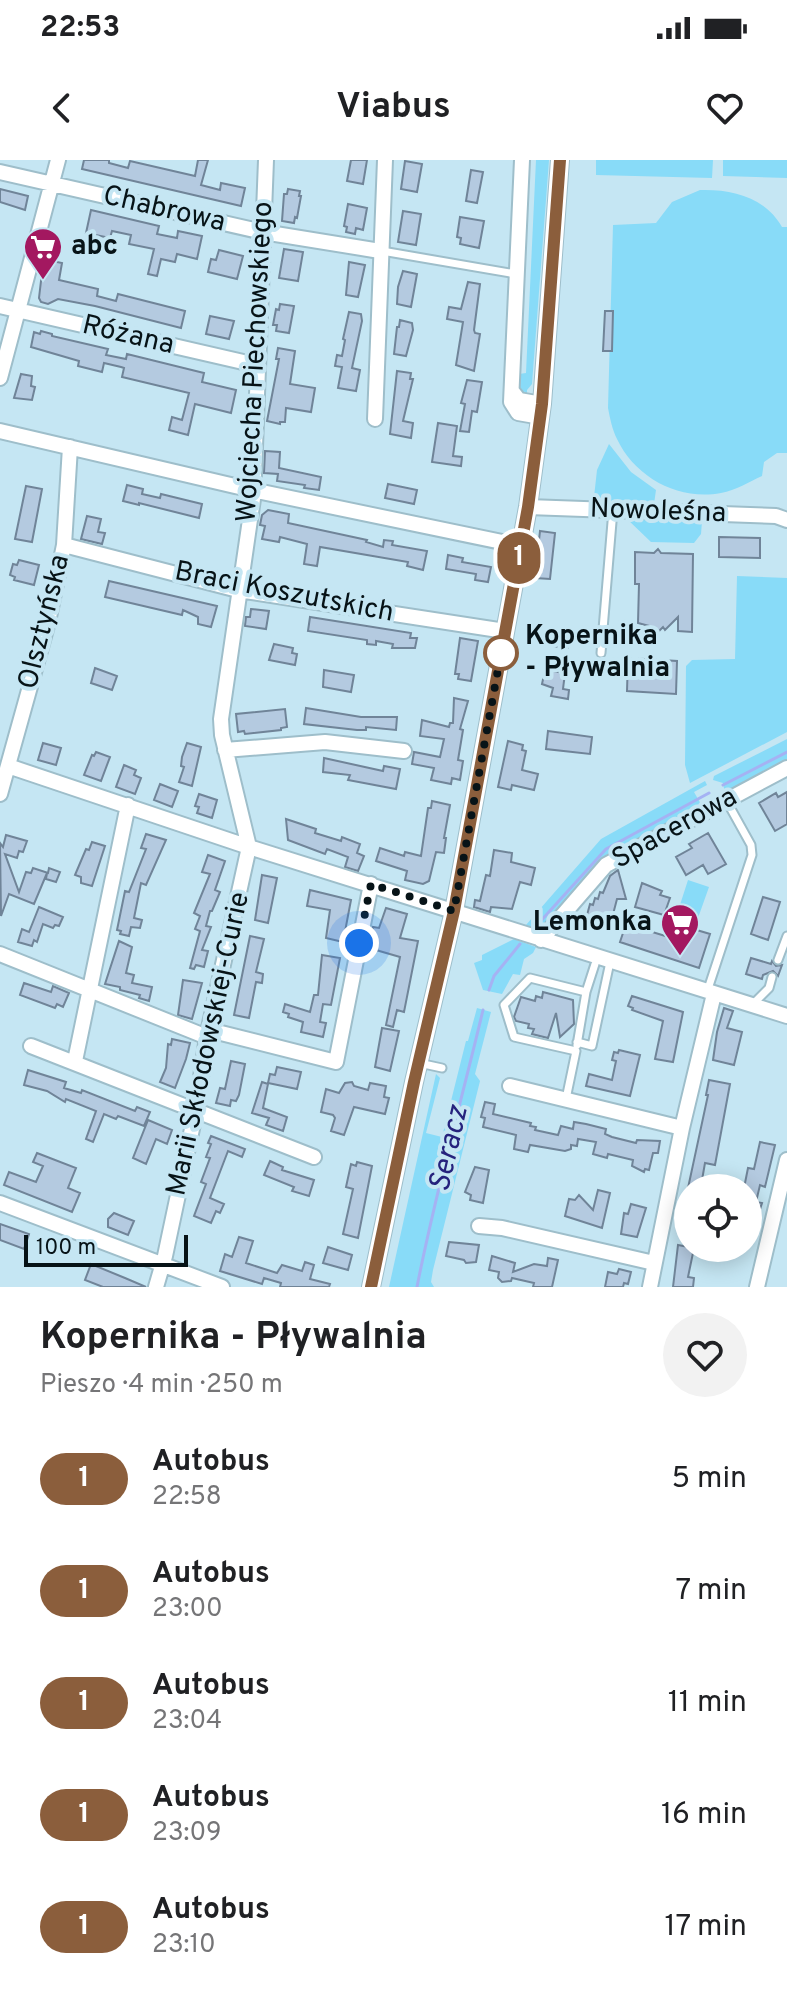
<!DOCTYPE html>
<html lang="pl">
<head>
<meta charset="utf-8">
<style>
  body { margin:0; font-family:Overpass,sans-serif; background:#f2f2f2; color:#202124; height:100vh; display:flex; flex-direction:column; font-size:30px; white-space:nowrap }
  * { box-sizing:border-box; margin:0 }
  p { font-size:26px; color:#757577 }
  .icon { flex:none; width:44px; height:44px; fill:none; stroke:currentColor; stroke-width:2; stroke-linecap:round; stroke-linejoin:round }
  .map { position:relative; height:1127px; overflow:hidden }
  .details { display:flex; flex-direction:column; background:#fff; flex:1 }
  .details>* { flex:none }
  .badge { padding:0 16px; border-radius:26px; font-size:28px; line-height:52px }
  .fabs { position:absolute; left:674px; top:1014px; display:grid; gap:16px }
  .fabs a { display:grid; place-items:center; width:88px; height:88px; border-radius:50%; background:#fff; box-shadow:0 4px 20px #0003; font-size:40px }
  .scale { position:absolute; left:24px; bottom:20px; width:164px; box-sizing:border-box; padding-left:8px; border:4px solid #071317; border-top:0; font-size:22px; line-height:28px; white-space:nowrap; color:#071317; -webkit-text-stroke:6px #c5e6f3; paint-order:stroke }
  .you { position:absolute; width:40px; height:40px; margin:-20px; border:6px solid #fff; border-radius:50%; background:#1a73e8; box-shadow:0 0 0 12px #1a73e833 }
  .map>.badge { position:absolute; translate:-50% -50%; box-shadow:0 0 0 4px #fff }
  .round { display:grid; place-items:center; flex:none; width:84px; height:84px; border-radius:42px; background:#f2f2f2 }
  .summary { display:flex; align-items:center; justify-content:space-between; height:136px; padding:0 40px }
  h1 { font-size:38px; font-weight:700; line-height:60px }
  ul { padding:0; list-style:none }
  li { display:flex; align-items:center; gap:24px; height:112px; padding:0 40px }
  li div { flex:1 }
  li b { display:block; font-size:30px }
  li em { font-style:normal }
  li .badge { min-width:88px; font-weight:700; text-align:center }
  .status { display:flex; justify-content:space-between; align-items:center; height:56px; padding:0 40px; background:#fff; direction:ltr }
  .status svg { height:22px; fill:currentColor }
  header { display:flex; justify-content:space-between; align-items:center; height:104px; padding:0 40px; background:#fff; font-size:36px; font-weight:700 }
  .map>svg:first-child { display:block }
  .green { fill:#88dbf8 }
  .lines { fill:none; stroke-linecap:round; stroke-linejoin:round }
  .stream { stroke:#a5b2f3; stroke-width:3 }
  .building { fill:#b4cae0; stroke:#708498; stroke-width:2 }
  .service-casing { stroke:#9ebeca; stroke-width:11 }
  .minor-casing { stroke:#9ebeca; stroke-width:18 }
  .tertiary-casing { stroke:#9ebeca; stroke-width:20 }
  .service { stroke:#fff; stroke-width:7 }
  .minor { stroke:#fff; stroke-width:14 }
  .tertiary { stroke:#fff; stroke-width:16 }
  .line-casing { stroke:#fff; stroke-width:18 }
  .line { stroke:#8b5e3c; stroke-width:12 }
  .walk { stroke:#071317; stroke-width:8; stroke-dasharray:0 14.4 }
  .stop-dot { fill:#fff; stroke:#8b5e3c; stroke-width:4 }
  .labels { text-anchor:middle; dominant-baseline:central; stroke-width:8; stroke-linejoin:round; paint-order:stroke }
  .street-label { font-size:28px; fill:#071317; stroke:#c5e6f3 }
  .poi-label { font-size:28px; font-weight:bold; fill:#071317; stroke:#c5e6f3; text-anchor:start }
  .stop-label { font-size:28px; font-weight:bold; fill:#071317; stroke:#c5e6f3; text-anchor:start }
  .water-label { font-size:30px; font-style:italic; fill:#25227d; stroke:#c5e6f3 }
</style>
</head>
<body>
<div class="status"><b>22:53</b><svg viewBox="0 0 49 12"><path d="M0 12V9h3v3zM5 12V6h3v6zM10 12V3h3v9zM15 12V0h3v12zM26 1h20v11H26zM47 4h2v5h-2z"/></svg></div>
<header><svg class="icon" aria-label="back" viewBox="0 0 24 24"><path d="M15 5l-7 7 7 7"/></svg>Viabus<svg class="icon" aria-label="heart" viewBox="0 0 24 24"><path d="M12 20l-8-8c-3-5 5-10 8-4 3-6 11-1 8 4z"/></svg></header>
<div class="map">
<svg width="787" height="1127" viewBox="0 0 787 1127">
  <rect width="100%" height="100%" fill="#c5e6f3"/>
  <path class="green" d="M536,0H549L532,224L527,230V238L518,232L519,214L526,213Z
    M596,0H713L712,18L596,15Z
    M723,0H787V18L723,16Z
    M700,30C732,29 765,37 782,67H787V293H777L764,302L762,316C749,322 736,330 721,333C678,341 635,317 617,279C612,269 610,258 608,248L613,65L656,63L672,42Z
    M609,284L631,312L656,330L654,344H612L594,337L597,310Z
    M626,358L702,361L701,374L694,383L651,382Z
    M737,416L787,418V572L690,623L685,605L686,506L692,500L735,499Z
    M787,579V605L725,634L723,623L713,620L714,616Z
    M705,621L707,625L694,632L702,646L616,696L543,771L526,765L601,679Z
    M688,720L709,727L698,758L678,751Z
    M514,779L536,787L533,793L524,799L520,815L513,814L502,834L483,830L474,803L482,800V795Z
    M477,848L491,852L475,914L480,921L433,1110L431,1122L434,1127H389L436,914L440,918L426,973L442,977L466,881H468Z"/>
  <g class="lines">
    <path class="stream" d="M723,625L787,592
      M538,764L606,689L709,633
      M489,830L494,816L520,784
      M417,1127C435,1034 461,943 483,850"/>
  </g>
  <path class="building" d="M84,0H109V3L128,8L130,1L195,16L198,0H208L201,25L220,30L221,23L245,28L241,46L82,9Z
    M351,0H367L363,24L347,21Z
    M405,1L422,4L417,32L401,29Z
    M471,10L483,12L477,43L466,41Z
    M0,29L28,36L25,50L0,42Z
    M288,29L300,31L299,36H301L297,58L295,57L294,63L282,61L284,34H287Z
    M348,44L367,48L363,70L356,68L355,74L346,72L347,67L344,66Z
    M91,50L159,66L157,74L177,78L178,71L202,76L197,99L177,94L175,102L161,99L157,116L148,114L154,89L129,84L131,75L112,71L110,78L86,73Z
    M403,51L421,54L416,85L398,82Z
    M460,57L484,61L479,88L460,84L461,78L457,77Z
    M284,89L303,92L298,121L279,118Z
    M219,90L243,96L237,119L208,112L211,99L216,100Z
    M52,101L62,103L59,120L98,129L97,136L116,141L118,134L185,151L181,168L95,146L58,139L48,144L41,142L39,138L41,121L48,103Z
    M349,102L365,105L358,137L346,135Z
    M403,111L417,114L411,147L397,144L398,127Z
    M468,122L480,124L474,170L475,173L480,174L474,211L456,205L463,162L447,159L449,147L461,149Z
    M280,144L294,146L289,173L276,171L277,165H273L276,149L279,150Z
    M605,151H613L612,191H603Z
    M349,152L361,154L362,161L352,208L360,210L356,231L338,228L342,207L335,206L337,195L342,196L345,180L343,179Z
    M210,156L234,161L229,179L206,174Z
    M400,160L412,163L413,170L406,196L394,194L397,167H399Z
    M41,171L52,174V176L108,189L106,195L126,199L127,194L204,213L202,222L236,230L231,253L195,244L188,275L169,270L172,257L182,260L189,233L122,217L124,208L121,207L104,203L102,212L78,206L79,201L31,187L34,172L40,174Z
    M278,188L295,191L290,224L315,228L311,252L286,248L285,262H280V264L267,261L279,199H276Z
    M397,211L411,213L410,219H413L403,261L413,263L411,278L390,274Z
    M21,214L32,216L31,226L35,227L32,240L14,238Z
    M467,220L482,222L477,252L472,251L469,272L460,271L465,244L461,243Z
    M438,263L457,266L453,296L462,297L461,306L432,302Z
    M265,291L280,292L279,308L321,317L319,330L304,328L305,325L277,321L278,314L264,313Z
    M388,324L417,330L414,344L385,338Z
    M127,325L143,329L142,334L160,338L161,334L202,344L199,358L139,343V345L123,341Z
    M26,326L42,329L32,382L15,379Z
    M268,350L289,354L288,363L367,380L366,382L383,387L384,380L393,381L392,385L427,391L423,410L407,406L408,402L320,387L317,406L304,404L307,384L280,377L279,382L262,379L265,366L260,365L262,355Z
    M87,356L101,359L98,372L105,373L102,384L81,379Z
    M540,371L555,373L550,419L535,418Z
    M719,377L760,378V398L719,397Z
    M658,389L661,393L693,394L692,472L678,471V457L665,470L663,467L656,474L649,466L638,463L639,424H635V392L654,393Z
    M448,395L463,398L462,402L491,407L488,422L475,420L476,414L446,409Z
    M19,400L39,405L34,425L14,420L15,417L10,415L13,404L17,405Z
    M109,421L217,446L211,467L198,464V457L183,450L182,455L105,437Z
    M251,449L269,451L266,469L245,466L246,457H250Z
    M310,457L411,473L410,478H417L415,488H392L393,484L376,481V485L367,484V480L308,471Z
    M549,470L570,472L568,488L551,486L552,480L548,479Z
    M460,478L478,481L471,521L458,519L459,514H455Z
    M274,484L293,488L292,493L297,494L295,505L269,500Z
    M628,498L677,501L676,534L627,531Z
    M95,508L117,516L112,530L91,523Z
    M324,510L354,515L351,532L323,527Z
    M545,510L565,513L563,529L569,530L568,539L551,536L553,528L542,524Z
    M454,538L468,541L460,569L463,570L458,600L463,601L460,620L452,618L451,624L431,620L434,608L412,604L414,592L440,597L444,579L420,576L422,560L449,567L450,563H453Z
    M306,548L361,557H397L396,570L366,567V570H357L304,564Z
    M285,549L287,567L281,568V570L245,574L244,571L238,572L236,554Z
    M548,571L592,577L590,594L546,589Z
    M508,581L523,585L522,590L526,591L522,610L538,614L534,630L512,625L511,630L498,627Z
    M43,583L61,588L56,605L38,600Z
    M187,583L201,587L192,626L179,622L184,607L181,606L182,597Z
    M96,592L110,597L101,621L84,615L92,595L94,596Z
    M324,598L383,611L384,606L400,609L396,629L348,620L350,615L323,612Z
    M124,605L136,610L134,615L141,618L135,634L116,627Z
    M160,624L178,631L172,647L154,640Z
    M787,632V664L775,671L759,643L776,633L778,637Z
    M199,634L217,640L212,658L197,653L199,647L195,646Z
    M432,641L450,645L444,678H446L444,693L436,692L429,721L423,724L405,720L407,711L376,701L380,688L404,696L405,692L421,696L428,648H431Z
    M286,659L316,669L315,673L341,681L342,677L360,684L357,693L364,696L358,711L345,707L348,697L327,689L325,694L288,680Z
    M708,673L726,704L708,714L703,705L686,715L676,697L692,688L689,684Z
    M146,674L166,680L146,725L141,723L134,758L142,760L140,768L131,767L129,776L120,774L121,771L117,770L125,731L129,732L146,689L141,688Z
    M6,675L27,681L23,692L19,691L17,698L5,694L19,732L26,712L31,713L33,708L48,713L49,708L60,712L56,722L46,719L47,713L34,744L9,734L1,756L0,683L3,687Z
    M92,682L105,686L92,726L81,723V717L75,715L86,689L89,690Z
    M494,690L512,693L511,702L535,708L531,725L520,722L512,749L491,747L490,752L474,747L475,740L480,741L486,715L490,716Z
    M208,695L225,701L215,730L220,732L212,751H210L206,766L211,767L202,790L208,791L204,807L196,805L194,809L190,808L200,771L195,769L200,756L194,753L210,714L202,712Z
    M618,710L626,739H617L611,762L600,759L599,763L591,760L587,755L590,744L593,745L595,738L598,739L600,732L603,733L610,716Z
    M262,715L277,718L268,763L255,760Z
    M642,723L662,731L660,735L670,738L664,755L635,747Z
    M310,730L351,740L343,782L326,778L330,750L307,746Z
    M763,737L780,742L768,780L751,774Z
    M39,747L63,757L59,766L55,765L53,768L43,764L37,782L34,780L32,786L18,782L22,769L29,772Z
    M386,748L407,754L400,778L418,781L404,852L397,850L393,867L386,865L400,797L369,788L373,767L379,768Z
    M626,764L685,782L690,768L710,774L699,808L620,782Z
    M250,776L264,779L256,812L263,814L262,823L256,822L249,858L234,855Z
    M119,781L132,787L126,813L134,815L132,823L152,827L149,841L139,838L140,835L120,830V827L105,824Z
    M322,795L340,798L331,845L323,844L320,862L326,863L323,877L301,872L303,862L288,857L289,854L283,852L285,844L310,852L314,835H318Z
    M751,798L771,804L772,801L776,806L782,805L778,816L773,811L763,815L762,819L746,814Z
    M183,820L202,823L192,859L178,855Z
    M24,823L51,832L53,826L69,833L63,847L57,844L55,848L20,835Z
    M543,832L573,840L574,864L560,877L556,853L548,878L532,874L534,869L528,868L529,864L516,861L514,857L521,837L535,841L536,836L542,838Z
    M632,836L683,852L673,902L655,899L663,861L632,850L633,848L628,846Z
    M724,848L733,851L727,868L742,872L734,905L713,900L717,872Z
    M382,868L399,871L390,911L375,907Z
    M172,879L190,883L186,899L175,928L160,922L166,908L168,884L171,885Z
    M619,890L640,895L630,936L586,926L589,914L612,920L616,901L612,900L614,892L618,893Z
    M231,901L245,904L239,935L236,941L231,940L230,946L216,943L220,928L225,929Z
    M277,907L301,912L297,929L268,923L270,914L275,915Z
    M28,910L66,922L64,928L81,933L82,930L135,951L137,947L150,952L144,966L118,956L116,959L104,954L93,982L86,979L96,951L66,939L65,942L47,931L24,925Z
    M709,920L730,924L715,1005L705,1003L702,1020L723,1024V1028H688L708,935H706Z
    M262,922L268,924L263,948L287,957L283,971L266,965L269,958L252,953Z
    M352,922L354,926L368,930L370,923L386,926L384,937L389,938L385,954L354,947L344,975L331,971L335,958L333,955L321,952L326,929L339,933L345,923Z
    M485,942L495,944L493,954L531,963L530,966L536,967L535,970L558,975L561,966L573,969L574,962L586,964L606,969L605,974L612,977L636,983L637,980L660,981L658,993H653L649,1010L645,1009L644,1012L632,1006L633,1000L608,994L607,998L593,994L596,982L578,979L577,986L571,985V989L565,991L530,985L528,992L514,989L516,975L483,967L485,958L481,957Z
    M148,960L172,970L167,984L156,979L146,1004L133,998Z
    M211,976L245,989L242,997L228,991L210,1038L224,1044L220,1053L216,1051L211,1063L194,1056L206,1024L201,1022L210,998L206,997L211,984L208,983Z
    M760,982L775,985L765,1027L760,1025L756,1042L762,1043L752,1074H748V1028H744L748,1008L754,1009Z
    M37,993L76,1008L68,1028L80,1033L72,1052L4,1025L9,1012L36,1022L43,1006L33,1002Z
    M270,1001L283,1007L282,1010L314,1020L309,1036L292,1031L294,1027L264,1015Z
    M357,1002L372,1006L358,1078L343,1074L353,1029L346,1027L351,1004L356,1006Z
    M475,1007L489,1010L483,1043L470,1040L471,1035L465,1032Z
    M598,1030L610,1033L602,1068L565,1056L569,1039L575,1040L579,1035L593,1050Z
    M631,1044L646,1048L637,1077L621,1074L624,1053L628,1054Z
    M114,1053L134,1061L128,1075L108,1067V1059Z
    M0,1064L29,1074L24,1089L0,1080Z
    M239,1077L253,1081L246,1103L277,1113L282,1105L302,1111L305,1102L314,1105L310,1119L330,1124L329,1127H280L281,1123L264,1118L262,1124L220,1111L225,1094L232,1097Z
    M449,1082L479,1085L476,1102L466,1103L464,1100L446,1096Z
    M678,1085L694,1088L688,1117L694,1118L693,1127H673Z
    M328,1087L352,1095L348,1110L323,1103Z
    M492,1096L515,1103L513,1112L534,1104L547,1106L548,1098L558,1100L552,1127H533L534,1123L512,1118L511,1121L502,1122L498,1118L499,1112L489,1110Z
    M91,1104L125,1118L146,1127H103L85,1120Z
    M619,1109L631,1112L628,1124L624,1123L623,1127H605L608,1112L617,1114Z"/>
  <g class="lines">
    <g class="service-casing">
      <path id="service" d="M382,91L516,114
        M601,493L613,350
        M778,800L787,776
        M707,832L752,695L751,685L726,640
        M752,845L769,828L772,817
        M577,882L592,886L610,802
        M577,885L586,832
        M419,903L442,908
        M566,939L576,891L514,877L504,845L530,818L586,832L595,804"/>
    </g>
    <g class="minor-casing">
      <path id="minor" d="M522,0L511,242L518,253L541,257
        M0,12L263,72L380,91
        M0,146L256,205
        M0,218L58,0
        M512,231L519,240L542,244
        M375,259L385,0
        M0,271L252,330L521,386
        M528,347L776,356L787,360
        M64,385L238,430L505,471
        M225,590L325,582L404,591
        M8,606L249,687L787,856
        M0,634L48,462L64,385L70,287
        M541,780L606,705L787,608
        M0,794L207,877
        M209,870L336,902L371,724
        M31,886L314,997
        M75,901L128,645
        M510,926L682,968
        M0,1043L222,1127
        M479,1066L502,1068L654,1103
        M156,1127L165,1096L196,950L207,877L249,687L222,575L221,559L253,339L266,0
        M650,1127L682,968L714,834
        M757,1127L787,1000"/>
    </g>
    <g class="tertiary-casing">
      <path id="tertiary" d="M371,1127L414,922L454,751L528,347L542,244L560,0"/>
    </g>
    <use href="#service" class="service"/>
    <use href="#minor" class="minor"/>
    <use href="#tertiary" class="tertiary"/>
  </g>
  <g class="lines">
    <g class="line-casing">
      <path id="line" d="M371,1127L414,922L454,751L528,347L542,244L560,0"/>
    </g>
    <use href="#line" class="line"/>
    <path class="walk" d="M359,783L371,724L454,751L501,493"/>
  </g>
  <defs>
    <g id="supermarket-pin" transform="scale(2)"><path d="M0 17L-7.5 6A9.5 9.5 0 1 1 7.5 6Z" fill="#a31860" stroke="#c5e6f3"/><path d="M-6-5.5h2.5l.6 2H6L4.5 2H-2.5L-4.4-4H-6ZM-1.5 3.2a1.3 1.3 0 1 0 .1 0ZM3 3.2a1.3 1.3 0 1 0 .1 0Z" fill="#fff"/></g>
  </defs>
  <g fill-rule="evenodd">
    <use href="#supermarket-pin" x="43" y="87"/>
    <use href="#supermarket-pin" x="680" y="763"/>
  </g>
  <circle class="stop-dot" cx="501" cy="493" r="16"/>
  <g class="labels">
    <g class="street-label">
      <text transform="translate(164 50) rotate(13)">Chabrowa</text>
      <text transform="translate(128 176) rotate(13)">Różana</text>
      <text transform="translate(256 202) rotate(-87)">Wojciecha Piechowskiego</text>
      <text transform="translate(658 352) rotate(2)">Nowoleśna</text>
      <text transform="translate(284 433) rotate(11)">Braci Koszutskich</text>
      <text transform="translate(45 462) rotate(-76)">Olsztyńska</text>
      <text transform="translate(675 669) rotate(-29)">Spacerowa</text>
      <text transform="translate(209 884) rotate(-78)">Marii Skłodowskiej-Curie</text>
    </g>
    <g class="poi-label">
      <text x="71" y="87">abc</text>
      <text x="652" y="763" text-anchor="end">Lemonka</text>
    </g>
    <g class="stop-label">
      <text x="525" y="477">Kopernika<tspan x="525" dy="32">- Pływalnia</tspan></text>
    </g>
    <g class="water-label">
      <text transform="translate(450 989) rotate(-77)">Seracz</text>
    </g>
  </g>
</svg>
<div class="fabs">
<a><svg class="icon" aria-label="locate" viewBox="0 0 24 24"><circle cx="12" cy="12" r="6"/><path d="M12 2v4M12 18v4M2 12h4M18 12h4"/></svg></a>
</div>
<div class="scale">100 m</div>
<div class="you" style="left:359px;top:783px"></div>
<b class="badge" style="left:519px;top:398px;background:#8b5e3c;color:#fff">1</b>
</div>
<section class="details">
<div class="summary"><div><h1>Kopernika - Pływalnia</h1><p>Pieszo · 4 min · 250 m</p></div><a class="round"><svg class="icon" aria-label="heart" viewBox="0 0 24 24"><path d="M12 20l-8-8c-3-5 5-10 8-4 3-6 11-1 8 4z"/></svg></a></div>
<ul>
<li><span class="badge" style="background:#8b5e3c;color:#fff">1</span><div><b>Autobus</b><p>22:58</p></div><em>5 min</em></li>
<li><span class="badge" style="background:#8b5e3c;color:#fff">1</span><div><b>Autobus</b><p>23:00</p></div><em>7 min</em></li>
<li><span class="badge" style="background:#8b5e3c;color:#fff">1</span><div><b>Autobus</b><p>23:04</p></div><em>11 min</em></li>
<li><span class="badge" style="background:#8b5e3c;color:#fff">1</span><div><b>Autobus</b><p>23:09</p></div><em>16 min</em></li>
<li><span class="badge" style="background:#8b5e3c;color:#fff">1</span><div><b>Autobus</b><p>23:10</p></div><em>17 min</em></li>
</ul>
</section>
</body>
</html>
